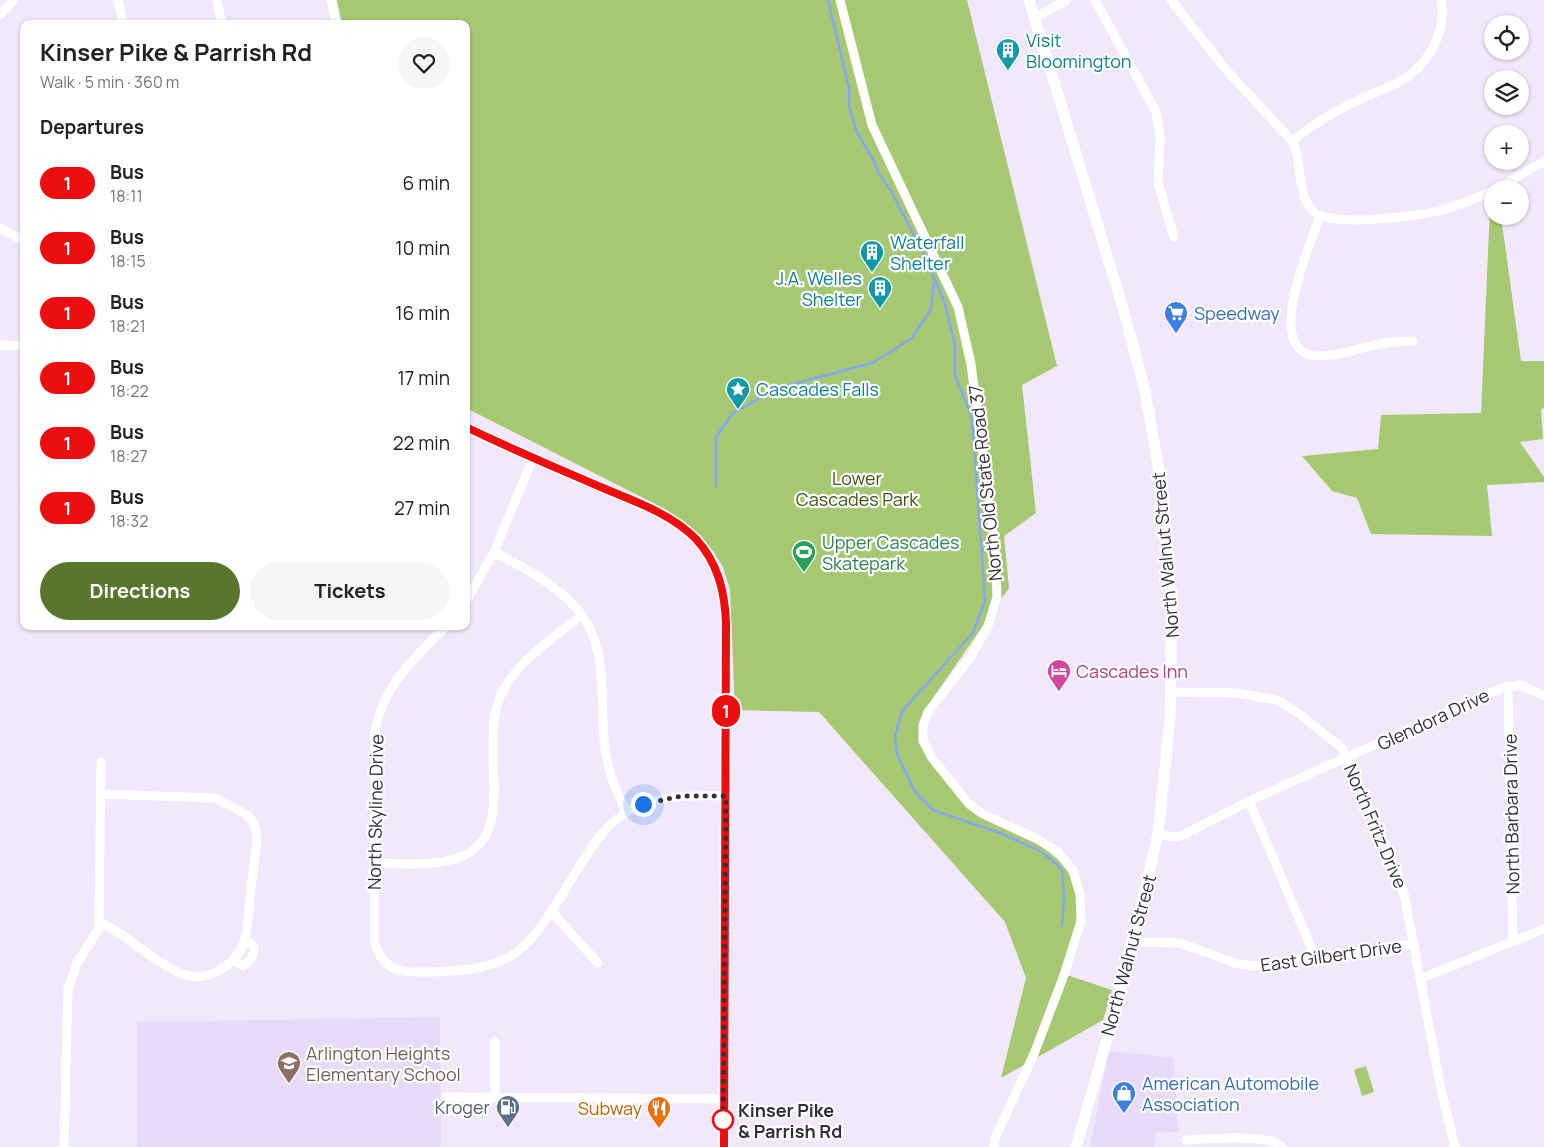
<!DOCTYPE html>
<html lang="en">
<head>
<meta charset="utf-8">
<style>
  body { margin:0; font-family:Manrope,sans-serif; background:#f6f6f6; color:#222; height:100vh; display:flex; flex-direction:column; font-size:19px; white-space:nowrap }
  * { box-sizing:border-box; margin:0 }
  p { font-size:16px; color:#767676 }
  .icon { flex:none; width:28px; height:28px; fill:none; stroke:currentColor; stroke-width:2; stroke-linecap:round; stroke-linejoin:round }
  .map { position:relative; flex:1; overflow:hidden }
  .drawer { position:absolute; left:20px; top:20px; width:450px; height:610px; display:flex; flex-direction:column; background:#fff; border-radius:10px; box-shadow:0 1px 4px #0004 }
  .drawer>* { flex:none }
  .badge { padding:0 10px; border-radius:16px; font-size:18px; line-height:32px }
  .controls { position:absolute; left:1484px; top:15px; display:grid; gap:10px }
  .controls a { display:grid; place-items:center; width:45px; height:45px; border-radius:50%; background:#fff; box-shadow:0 1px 4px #0004; font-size:25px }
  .you { position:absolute; width:25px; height:25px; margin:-12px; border:4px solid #fff; border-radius:50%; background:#1a73e8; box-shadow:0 0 0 8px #1a73e833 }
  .map>.badge { position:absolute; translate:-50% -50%; box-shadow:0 0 0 2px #fff }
  h2 { padding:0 20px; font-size:19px; line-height:45px }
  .round { display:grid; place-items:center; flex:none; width:52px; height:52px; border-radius:26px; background:#f6f6f6 }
  .overview { display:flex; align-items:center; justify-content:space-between; height:85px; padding:0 20px }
  h1 { font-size:24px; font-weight:700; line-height:38px }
  .action { display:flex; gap:10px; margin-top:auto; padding:10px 20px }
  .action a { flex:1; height:58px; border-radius:30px; background:#59772c; color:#fff; font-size:20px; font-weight:700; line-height:58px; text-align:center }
  .action a+a { background:#f6f6f6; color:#222 }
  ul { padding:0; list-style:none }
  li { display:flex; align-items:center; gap:15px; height:65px; padding:0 20px }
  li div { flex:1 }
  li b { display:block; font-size:19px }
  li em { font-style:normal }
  li .badge { min-width:55px; font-weight:700; text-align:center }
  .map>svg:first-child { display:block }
  .built { fill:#e8dafb }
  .green { fill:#a7c872 }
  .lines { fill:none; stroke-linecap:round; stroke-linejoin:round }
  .stream { stroke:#84a7f5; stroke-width:2.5 }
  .minor { stroke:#fff; stroke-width:9 }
  .major { stroke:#fff; stroke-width:11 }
  .line-casing { stroke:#fff; stroke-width:11 }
  .line { stroke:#ec0e0e; stroke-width:8 }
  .walk { stroke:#342e3b; stroke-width:5; stroke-dasharray:0 9 }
  .stop-dot { fill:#fff; stroke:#ec0e0e; stroke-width:2.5 }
  .labels { text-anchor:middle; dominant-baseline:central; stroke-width:4.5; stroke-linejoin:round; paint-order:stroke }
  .culture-label { font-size:18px; fill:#0d838f; stroke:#fff; text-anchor:start }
  .shop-label { font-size:18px; fill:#366cbe; stroke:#fff; text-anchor:start }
  .park-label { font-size:18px; fill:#415618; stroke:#fff }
  .street-label { font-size:18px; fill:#342e3b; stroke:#fff }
  .leisure-label { font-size:18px; fill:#27864d; stroke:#fff; text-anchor:start }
  .hotel-label { font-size:18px; fill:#b23c85; stroke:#fff; text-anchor:start }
  .education-label { font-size:18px; fill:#785e54; stroke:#fff; text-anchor:start }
  .service-label { font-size:18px; fill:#4e5e75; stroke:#fff; text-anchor:end }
  .food-label { font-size:18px; fill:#c56008; stroke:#fff; text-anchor:end }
  .stop-label { font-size:18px; font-weight:bold; fill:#342e3b; stroke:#fff; text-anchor:start }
</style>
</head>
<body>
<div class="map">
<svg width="1544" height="1147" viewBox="0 0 1544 1147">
  <rect width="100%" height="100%" fill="#f1e8fc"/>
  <path class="built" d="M440,1017L441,1147H137V1022Z
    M1109,1051L1174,1058L1178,1132L1155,1133L1154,1147H1090Z"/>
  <path class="green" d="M337,0H967L1057,366L1022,385L1036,513L1004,536L1009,588L924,711L919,728L960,799L975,814L1036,842L1066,866L1073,879L1079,911L1064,974L1112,990L1103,1020L1001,1078L1026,978L1005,922L819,712L735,710L730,590L723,567L713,551L701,536L665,509L466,408V24H342Z
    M1490,208H1492V216H1501L1521,361H1544V408L1541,409L1543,439L1520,442L1544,477V482L1487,485L1492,536L1371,534L1357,498L1332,491L1302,456L1378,449L1381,415L1481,413Z
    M1366,1066L1374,1092L1362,1096L1354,1070Z"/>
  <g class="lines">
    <path class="stream" d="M828,0L849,88V106L857,133L873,159L879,174L890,189L923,253L944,301L955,345V376L971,415L973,430L985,600L973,633L902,711L895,737L897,754L915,792L933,810L1000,833L1038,850L1051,859L1062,870L1064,898L1062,926
      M716,486V437L733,413L778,388L872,363L911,339L931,309L934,283"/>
    <path class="minor" d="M118,0L123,24
      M217,0L222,24
      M331,0L336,24
      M840,0L872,125L958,307L971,364L995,547L997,597L988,626L970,658L928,712L923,725V741L932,758L969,804L983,814L1037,839L1057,851L1073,871L1080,894L1081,921L1064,975L1034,1054L995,1138L994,1147
      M1095,0L1156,112L1160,136L1158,183L1174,237
      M1171,0L1228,72L1292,141C1303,161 1296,192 1312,210C1327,229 1419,216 1442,210C1460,205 1476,199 1492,191
      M0,15L14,0
      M1035,18L1066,0
      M1292,141C1310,127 1329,114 1350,104C1386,86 1418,83 1436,41C1442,28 1444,14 1441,0
      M1497,189L1544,161
      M1320,216C1311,243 1260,355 1319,356C1343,356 1363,346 1386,343C1395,341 1404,342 1413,341
      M0,228L24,241
      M0,345L24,346
      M466,427C510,448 555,467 599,486C631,500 672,513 696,539C718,563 724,592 726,623L724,1147
      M494,552C522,567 555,583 576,608C609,645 600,694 604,739C606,766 614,789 627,812
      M466,602L494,552L533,458
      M446,626C415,658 383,685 375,731L374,941C383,970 397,973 426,972C526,971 530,944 579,867C590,850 601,831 617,819C648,794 688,795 726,796
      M1508,686L1513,941
      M1171,692L1237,693L1277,700L1298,713L1342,748L1395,867L1404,894L1441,1089L1455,1147
      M1249,801L1316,959
      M1158,834L1173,837L1181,836L1249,801L1499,689L1521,685L1544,696
      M374,863C410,863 473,873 489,828C496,808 494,782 493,761C493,739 492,717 500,697C516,661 552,639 582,615
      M552,912L598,963
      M99,922C129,935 150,960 180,973C204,984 233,968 243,945C249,931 248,912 250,896C252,876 256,856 257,836L254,823L246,814L215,798L100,794
      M1134,942L1180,943L1238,964L1254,966L1413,944
      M233,960L243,966C251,962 256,953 253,945L245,939
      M1420,979L1544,929
      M495,1041V1097
      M445,1097L723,1099
      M1186,1140C1206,1139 1270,1133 1282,1147
      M64,1147L68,989L77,963L98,930L99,922L101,762"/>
    <path class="major" d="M1029,0L1123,308L1145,391L1163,494L1172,600L1170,719L1158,834L1120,994L1076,1147"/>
  </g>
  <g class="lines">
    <g class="line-casing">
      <path id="line" d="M466,427C511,449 557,468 603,488C634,501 672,514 696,539C718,563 725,592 726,624L724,1147"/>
    </g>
    <use href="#line" class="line"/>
    <path class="walk" d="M643,804L682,796H726L723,1120"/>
  </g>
  <defs>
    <g id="building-pin" transform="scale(1.25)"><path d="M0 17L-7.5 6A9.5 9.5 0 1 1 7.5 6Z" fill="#0f9aa8" stroke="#fff"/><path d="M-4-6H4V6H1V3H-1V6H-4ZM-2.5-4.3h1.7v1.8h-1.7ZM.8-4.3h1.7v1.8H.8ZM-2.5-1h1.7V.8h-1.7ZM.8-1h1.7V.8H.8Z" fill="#fff"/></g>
    <g id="supermarket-pin" transform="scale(1.25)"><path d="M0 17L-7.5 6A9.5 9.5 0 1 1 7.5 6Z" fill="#3f7fe0" stroke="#fff"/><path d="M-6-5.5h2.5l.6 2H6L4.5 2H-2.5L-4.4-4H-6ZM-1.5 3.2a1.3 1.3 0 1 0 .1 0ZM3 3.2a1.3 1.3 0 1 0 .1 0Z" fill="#fff"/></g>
    <g id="sight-pin" transform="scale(1.25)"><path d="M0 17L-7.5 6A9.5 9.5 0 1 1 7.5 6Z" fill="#0f9aa8" stroke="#fff"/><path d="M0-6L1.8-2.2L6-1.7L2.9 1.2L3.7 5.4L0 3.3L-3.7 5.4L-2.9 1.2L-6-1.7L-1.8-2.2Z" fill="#fff"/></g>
    <g id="stadium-pin" transform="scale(1.25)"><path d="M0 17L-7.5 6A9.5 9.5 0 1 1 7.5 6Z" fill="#2e9e5b" stroke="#fff"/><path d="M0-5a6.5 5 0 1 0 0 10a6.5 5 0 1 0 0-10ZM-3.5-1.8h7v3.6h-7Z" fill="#fff"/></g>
    <g id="hotel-pin" transform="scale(1.25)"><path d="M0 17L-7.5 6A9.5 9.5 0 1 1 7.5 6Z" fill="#d1479c" stroke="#fff"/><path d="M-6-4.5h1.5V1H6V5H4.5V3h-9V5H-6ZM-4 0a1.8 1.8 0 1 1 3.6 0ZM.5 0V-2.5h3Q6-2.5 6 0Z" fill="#fff"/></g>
    <g id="school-pin" transform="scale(1.25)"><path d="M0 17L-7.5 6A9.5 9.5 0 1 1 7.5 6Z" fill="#8d6e63" stroke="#fff"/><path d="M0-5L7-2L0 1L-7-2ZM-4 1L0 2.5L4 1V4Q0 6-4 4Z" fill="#fff"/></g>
    <g id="shop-pin" transform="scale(1.25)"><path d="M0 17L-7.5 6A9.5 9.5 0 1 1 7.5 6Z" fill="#3f7fe0" stroke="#fff"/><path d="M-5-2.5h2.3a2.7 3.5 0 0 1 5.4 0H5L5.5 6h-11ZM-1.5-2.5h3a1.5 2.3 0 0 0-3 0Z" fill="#fff"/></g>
    <g id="fuel-pin" transform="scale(1.25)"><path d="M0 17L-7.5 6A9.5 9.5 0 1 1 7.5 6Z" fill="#5c6f8a" stroke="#fff"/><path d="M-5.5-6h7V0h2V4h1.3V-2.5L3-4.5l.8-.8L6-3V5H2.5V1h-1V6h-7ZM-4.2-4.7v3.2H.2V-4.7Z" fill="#fff"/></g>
    <g id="restaurant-pin" transform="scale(1.25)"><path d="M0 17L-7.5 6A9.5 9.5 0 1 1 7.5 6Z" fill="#e8710a" stroke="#fff"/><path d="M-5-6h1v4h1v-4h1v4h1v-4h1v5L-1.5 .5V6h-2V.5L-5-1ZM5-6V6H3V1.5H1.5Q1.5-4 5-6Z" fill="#fff"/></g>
  </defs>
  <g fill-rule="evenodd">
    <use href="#building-pin" x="1008" y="50"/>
    <use href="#building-pin" x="872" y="252"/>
    <use href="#building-pin" x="880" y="288"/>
    <use href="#supermarket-pin" x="1176" y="313"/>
    <use href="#sight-pin" x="738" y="389"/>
    <use href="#stadium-pin" x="804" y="552"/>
    <use href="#hotel-pin" x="1059" y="671"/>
    <use href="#school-pin" x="289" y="1063"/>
    <use href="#shop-pin" x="1124" y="1093"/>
    <use href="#fuel-pin" x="508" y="1107"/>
    <use href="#restaurant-pin" x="659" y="1108"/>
  </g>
  <circle class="stop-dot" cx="723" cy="1120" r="10"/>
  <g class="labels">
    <g class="culture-label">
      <text x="1026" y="40">Visit<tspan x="1026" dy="21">Bloomington</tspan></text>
      <text x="890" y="242">Waterfall<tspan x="890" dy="21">Shelter</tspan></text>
      <text x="862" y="278" text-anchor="end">J.A. Welles<tspan x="862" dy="21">Shelter</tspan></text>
      <text x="756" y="389">Cascades Falls</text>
    </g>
    <g class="shop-label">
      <text x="1194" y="313">Speedway</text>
      <text x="1142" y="1083">American Automobile<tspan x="1142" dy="21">Association</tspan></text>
    </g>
    <g class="park-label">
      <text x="857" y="478">Lower<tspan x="857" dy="21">Cascades Park</tspan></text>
    </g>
    <g class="street-label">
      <text transform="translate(985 483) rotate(-96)">North Old State Road 37</text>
      <text transform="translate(1165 555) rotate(-95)">North Walnut Street</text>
      <text transform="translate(1433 719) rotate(-25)">Glendora Drive</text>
      <text transform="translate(375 812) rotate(-89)">North Skyline Drive</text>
      <text transform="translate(1511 814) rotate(-91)">North Barbara Drive</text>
      <text transform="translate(1376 826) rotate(67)">North Fritz Drive</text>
      <text transform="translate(1128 955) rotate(-75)">North Walnut Street</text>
      <text transform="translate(1331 955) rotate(-8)">East Gilbert Drive</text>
    </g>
    <g class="leisure-label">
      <text x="822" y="542">Upper Cascades<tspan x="822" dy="21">Skatepark</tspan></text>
    </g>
    <g class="hotel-label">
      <text x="1076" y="671">Cascades Inn</text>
    </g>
    <g class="education-label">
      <text x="306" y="1053">Arlington Heights<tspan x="306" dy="21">Elementary School</tspan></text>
    </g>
    <g class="service-label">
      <text x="490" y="1107">Kroger</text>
    </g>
    <g class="food-label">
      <text x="642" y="1108">Subway</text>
    </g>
    <g class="stop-label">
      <text x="738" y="1110">Kinser Pike<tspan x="738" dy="21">&amp; Parrish Rd</tspan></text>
    </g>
  </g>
</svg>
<div class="controls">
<a><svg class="icon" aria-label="locate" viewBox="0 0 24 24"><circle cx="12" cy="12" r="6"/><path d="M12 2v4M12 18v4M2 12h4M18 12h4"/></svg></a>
<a><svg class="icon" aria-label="layers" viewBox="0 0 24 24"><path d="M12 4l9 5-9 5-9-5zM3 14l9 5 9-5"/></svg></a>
<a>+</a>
<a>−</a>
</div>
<div class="you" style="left:643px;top:804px"></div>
<b class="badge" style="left:726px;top:711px;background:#ec0e0e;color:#fff">1</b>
<section class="drawer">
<div class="overview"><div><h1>Kinser Pike &amp; Parrish Rd</h1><p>Walk · 5 min · 360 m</p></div><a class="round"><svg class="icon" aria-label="heart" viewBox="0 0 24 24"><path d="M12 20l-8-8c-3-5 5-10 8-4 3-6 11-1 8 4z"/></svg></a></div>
<h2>Departures</h2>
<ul>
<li><span class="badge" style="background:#ec0e0e;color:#fff">1</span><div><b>Bus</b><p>18:11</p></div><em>6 min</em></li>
<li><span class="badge" style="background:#ec0e0e;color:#fff">1</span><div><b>Bus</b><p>18:15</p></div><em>10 min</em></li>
<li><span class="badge" style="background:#ec0e0e;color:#fff">1</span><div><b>Bus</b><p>18:21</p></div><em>16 min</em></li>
<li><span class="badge" style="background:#ec0e0e;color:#fff">1</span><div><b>Bus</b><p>18:22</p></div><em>17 min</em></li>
<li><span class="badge" style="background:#ec0e0e;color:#fff">1</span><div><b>Bus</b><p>18:27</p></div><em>22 min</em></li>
<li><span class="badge" style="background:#ec0e0e;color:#fff">1</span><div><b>Bus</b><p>18:32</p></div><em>27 min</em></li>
</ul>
<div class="action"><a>Directions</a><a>Tickets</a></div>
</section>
</div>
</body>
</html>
